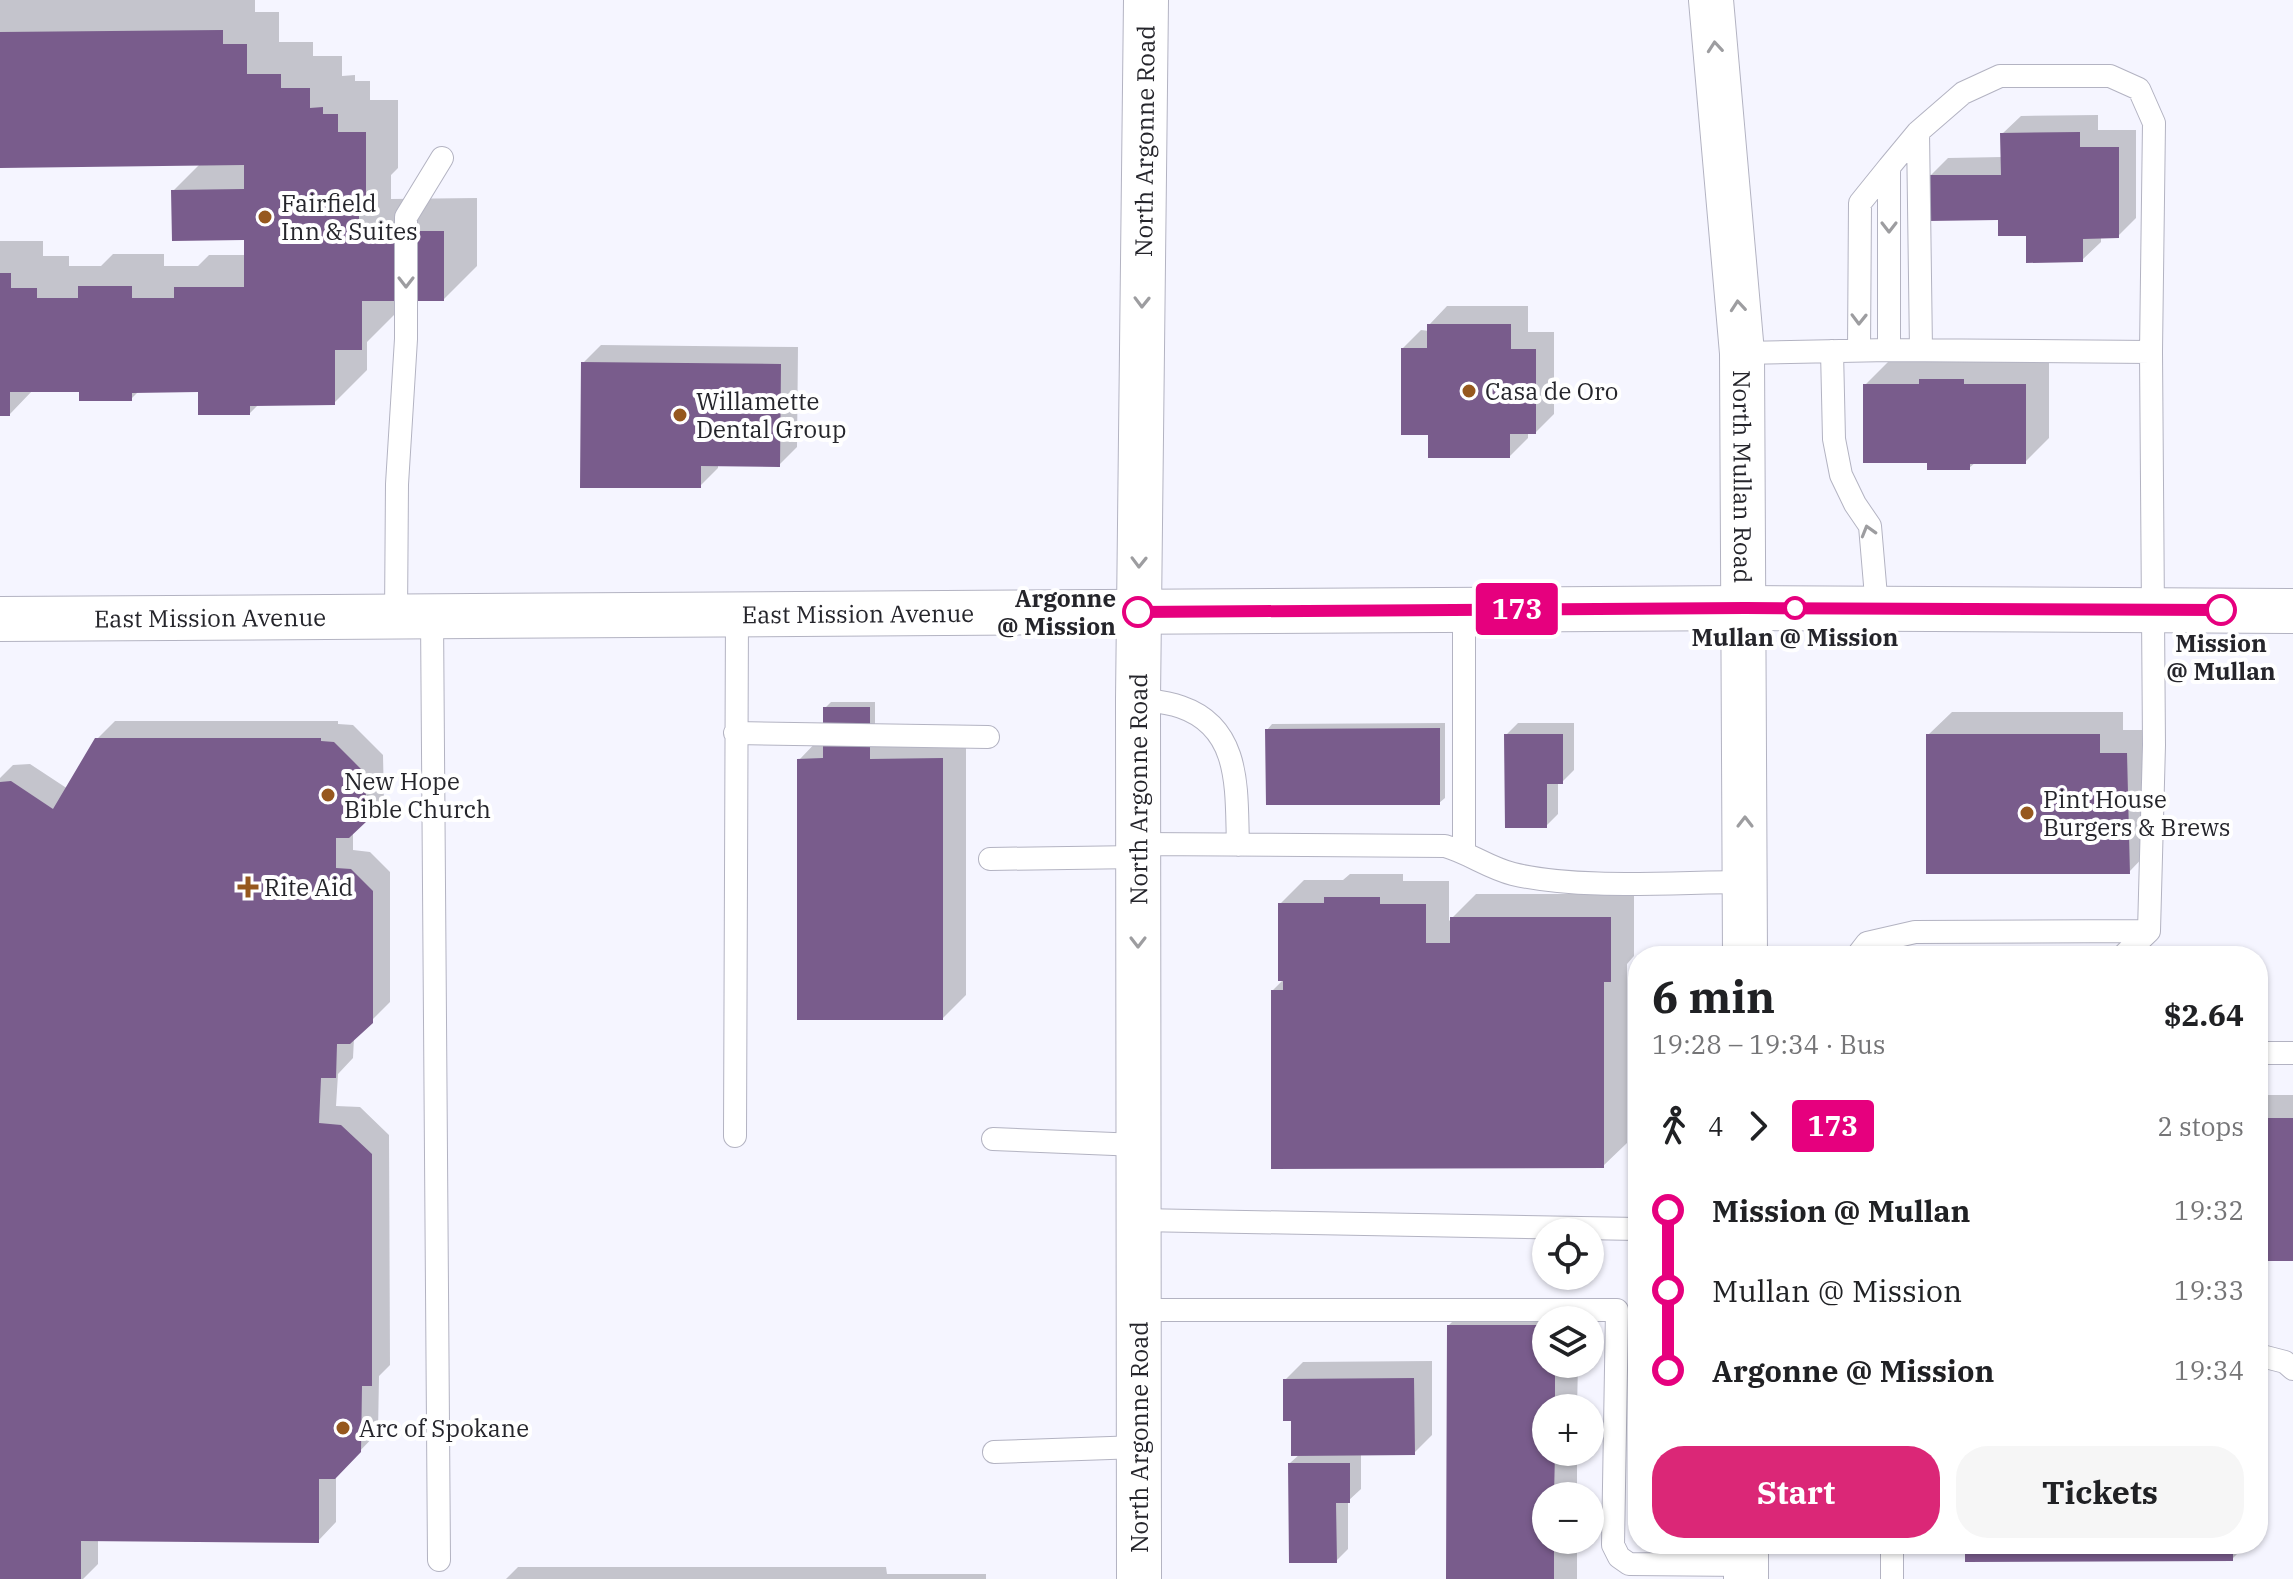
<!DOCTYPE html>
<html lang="en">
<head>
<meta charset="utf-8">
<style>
  body { margin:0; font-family:"IBM Plex Serif",serif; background:#f6f6f6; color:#202124; height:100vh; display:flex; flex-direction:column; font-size:30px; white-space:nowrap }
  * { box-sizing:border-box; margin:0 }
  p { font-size:26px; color:#757577 }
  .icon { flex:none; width:44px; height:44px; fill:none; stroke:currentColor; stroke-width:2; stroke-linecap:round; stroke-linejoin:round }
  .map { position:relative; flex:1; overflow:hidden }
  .drawer { position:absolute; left:1628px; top:946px; width:640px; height:608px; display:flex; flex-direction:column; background:#fff; border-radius:32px; box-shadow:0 2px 6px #0004 }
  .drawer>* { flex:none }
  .badge { padding:0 16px; border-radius:6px; font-size:28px; line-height:52px }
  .tools { position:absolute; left:1532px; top:1218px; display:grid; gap:16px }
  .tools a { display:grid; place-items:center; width:72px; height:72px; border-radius:50%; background:#fff; box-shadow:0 2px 6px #0004; font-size:40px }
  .map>.badge { position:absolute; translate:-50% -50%; box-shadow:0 0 0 4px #fff }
  .legs { display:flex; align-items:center; gap:12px; height:88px; padding:0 24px; font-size:26px }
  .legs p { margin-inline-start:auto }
  .overview { display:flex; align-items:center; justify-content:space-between; height:136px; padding:0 24px }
  h1 { font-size:44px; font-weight:800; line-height:60px }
  .cta { display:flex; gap:16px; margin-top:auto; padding:16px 24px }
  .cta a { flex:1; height:92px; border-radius:32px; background:#db2777; color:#fff; font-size:32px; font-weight:800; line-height:92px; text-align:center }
  .cta a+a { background:#f6f6f6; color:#202124 }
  ul { padding:0 24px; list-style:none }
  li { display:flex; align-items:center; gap:28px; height:80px; font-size:30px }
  li i { display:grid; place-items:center; width:12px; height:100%; margin:0 10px; background:currentColor }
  li i::after { content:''; width:20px; height:20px; margin:-10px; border:6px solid; border-radius:50%; background:#fff }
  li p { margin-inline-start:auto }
  li:first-child i { background:linear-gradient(#0000 50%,currentColor 0) }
  li:last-child i { background:linear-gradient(currentColor 50%,#0000 0) }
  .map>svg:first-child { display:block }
  .shadow { fill:#0003 }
  .building { fill:#795c8c }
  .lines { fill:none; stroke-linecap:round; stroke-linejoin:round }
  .service-casing { stroke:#b3b3c2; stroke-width:24 }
  .tertiary-casing { stroke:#b3b3c2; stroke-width:46 }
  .primary-casing { stroke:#b3b3c2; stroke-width:46 }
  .service { stroke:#fff; stroke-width:22 }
  .tertiary { stroke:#fff; stroke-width:44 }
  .primary { stroke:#fff; stroke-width:44 }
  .oneway { stroke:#9d9da0 }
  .line-1-casing { stroke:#fff; stroke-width:18 }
  .line-1 { stroke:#e6007e; stroke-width:12 }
  .poi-dot { fill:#96581e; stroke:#fff; stroke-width:3 }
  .stop-1-dot { fill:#fff; stroke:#e6007e; stroke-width:4 }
  .labels { text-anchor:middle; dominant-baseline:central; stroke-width:8; stroke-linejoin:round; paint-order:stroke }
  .street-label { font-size:24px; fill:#25252b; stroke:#fff }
  .poi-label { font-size:24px; fill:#25252b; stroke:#fff; text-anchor:start }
  .stop-label { font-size:24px; font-weight:bold; fill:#25252b; stroke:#fff }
</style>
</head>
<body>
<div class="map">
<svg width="2293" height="1579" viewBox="0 0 2293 1579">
  <rect width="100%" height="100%" fill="#f5f5ff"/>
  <path class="shadow" d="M0,0H255V12H279V42H313V56H342V76L355,75V81H370V100H398V168L391,175V199L477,198V266L444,299H394V315L367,342V370L334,403L259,404L250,413L200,390L139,391L131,399L81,390H33L10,414H0V241H43V256H69V266H101L113,254H164V266H198L209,255H246V238L173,191L200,164L0,166Z
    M2098,115V130H2136V218L2118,236L2101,237V242L2082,260L2028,234L1930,176L1948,158L2003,157L2002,134L2021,116Z
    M1447,306H1528V332H1554V414L1536,432H1528V438L1510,456L1430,433L1403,348L1421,330L1429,331V325Z
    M601,345L798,347L797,447L779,465L718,464V468L700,486L583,363Z
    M1889,361H2049V438L2025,462H1976L1969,468L1929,461L1865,385Z
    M831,702H875V736L966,735V995L943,1018L799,760L822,736L825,708Z
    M1952,712H2123V730H2150L2152,848L2129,872L1928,735Z
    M115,721H338V724L353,725L383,755L384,801L353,831V850L370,852L390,872V1002L354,1038L353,1058L338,1074L336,1106L360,1107L389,1135L390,1365L379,1376L378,1432L336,1476V1522L318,1541L98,1539V1564L83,1579H0V778L13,765L30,764L68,789L97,739Z
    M1445,723V798L1439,803L1267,730L1272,724Z
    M1518,723H1574V770L1562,782H1558V814L1546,826L1506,735Z
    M1350,874H1403V881H1449V921L1476,894H1634V956L1627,964V1143L1603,1166L1273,990L1284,979L1280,904L1304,880H1343Z
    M2258,1095H2293V1259H2258Z
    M1472,1302L1546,1320V1364H1578L1577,1408H1546V1452H1577V1496H1546V1540H1577V1579H1448L1449,1325Z
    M1432,1361V1435L1414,1453H1361V1489L1348,1501V1549L1336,1561L1290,1463L1300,1454L1285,1380L1303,1362Z
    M1967,1544H2247L2232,1559Z
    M518,1567H886L887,1574H986V1579H506Z"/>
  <path class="building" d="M223,30V44H247V74H281V88H310V108L323,107V114H338V132H366V203H359V231H444V301H362V350H335V405L250,406V415H198V392L132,393V401H79V392H10V416H0V273H11V288H37V298H78V286H132V298H174V287H244V240L172,241L171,190L244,189V165L0,168V32Z
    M2080,132V147H2119V238L2083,239V262L2026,263V236H1998V220L1928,221V175H2001L2000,133Z
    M1427,324H1511V349H1536V434H1510V458H1428V435H1401V348H1427Z
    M581,362L781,364L780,467L701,466V488H580Z
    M1919,379H1964V384H2026V464H1970V470H1927V463H1863V384H1919Z
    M823,707H870V759L943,758V1020H797V759L823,758Z
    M1440,728V805H1266L1265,729Z
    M1504,734H1563V784H1547V828H1505Z
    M1926,734H2100V753H2127L2130,874H1926Z
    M95,738H321V741L334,742L365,773L367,821L349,838H336V868L351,869L373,891V1023L350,1044H337L336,1078H321L319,1123L341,1125L372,1154V1386H362L361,1452L335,1479H319V1543L81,1541V1579H0V782L11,781L53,809Z
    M1324,897H1380V904H1426V943H1450V917H1611V982H1604V1168L1271,1169V990H1283V981H1278V903H1324Z
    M2258,1118H2293V1261H2258Z
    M1447,1325H1546V1364H1555V1408H1546V1452H1555L1554,1496H1546V1540H1554V1579H1446Z
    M1414,1378L1415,1455L1291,1456V1421H1283V1379Z
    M1288,1463H1350V1503H1336L1337,1563H1289Z
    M1965,1544H2233V1561L1965,1562Z"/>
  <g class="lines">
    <g class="service-casing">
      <path id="service" d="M1918,132L1921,350
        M1859,350L1860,203L1889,167
        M1889,350V167L1918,132L1963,93L2000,76H2110L2139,89L2154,123L2151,352
        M1832,351L1834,439L1841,475L1855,504L1870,526L1877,608
        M1742,353L1889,350L2151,352L2154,745L2149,931L2123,956
        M1464,610V852
        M432,616L439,1560
        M396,617L397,484L406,339V217L442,158
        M1138,699C1152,701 1167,702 1181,707C1242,728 1236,791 1238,845
        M735,733L988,737
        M1138,844L1445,846C1469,853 1489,868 1513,874C1581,890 1674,882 1745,882
        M990,859L1138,857
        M1857,956L1867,943L1915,932L2149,931
        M2258,1053H2293
        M735,1136L737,614
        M993,1139L1138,1145
        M1139,1220L1638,1229
        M1139,1310H1617L1613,1545L1619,1557L1629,1564L1746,1565
        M2258,1355L2285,1362L2293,1369
        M994,1452L1139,1447
        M1892,1544V1579"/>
    </g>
    <g class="tertiary-casing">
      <g id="tertiary">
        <path id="s1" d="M0,619L1745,608L2293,611"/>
      </g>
    </g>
    <g class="primary-casing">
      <g id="primary">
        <path id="s2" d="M1711,0L1742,353L1745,956"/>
        <path d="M1746,1544V1579"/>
        <path id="s3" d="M1139,1579L1138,699L1146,0"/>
      </g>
    </g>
    <use href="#service" class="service"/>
    <use href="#tertiary" class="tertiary"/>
    <use href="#primary" class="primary"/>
  </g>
  <defs><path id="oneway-chevron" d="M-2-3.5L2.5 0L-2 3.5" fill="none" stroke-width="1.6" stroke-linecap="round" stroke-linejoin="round" transform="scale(2)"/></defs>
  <g class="oneway">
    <use href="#oneway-chevron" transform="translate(1715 47) rotate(-95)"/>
    <use href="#oneway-chevron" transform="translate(1889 227) rotate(90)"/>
    <use href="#oneway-chevron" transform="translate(406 282) rotate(90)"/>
    <use href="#oneway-chevron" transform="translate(1142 302) rotate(91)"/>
    <use href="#oneway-chevron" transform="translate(1738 306) rotate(-95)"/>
    <use href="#oneway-chevron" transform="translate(1859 319) rotate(91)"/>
    <use href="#oneway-chevron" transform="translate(1868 531) rotate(-106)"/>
    <use href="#oneway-chevron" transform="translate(1139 562) rotate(91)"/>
    <use href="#oneway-chevron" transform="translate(1745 822) rotate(-90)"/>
    <use href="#oneway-chevron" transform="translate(1138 942) rotate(90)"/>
  </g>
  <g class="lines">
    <g class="line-1-casing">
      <path id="line-1" d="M1138,612L1745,608L2221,610"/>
    </g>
    <use href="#line-1" class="line-1"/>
  </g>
  <g class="poi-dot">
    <circle cx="265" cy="217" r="8"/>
    <circle cx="1469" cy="391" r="8"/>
    <circle cx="680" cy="415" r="8"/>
    <circle cx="328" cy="795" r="8"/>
    <circle cx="2027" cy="813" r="8"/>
    <path d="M244 875h8v8h8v8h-8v8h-8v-8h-8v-8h8z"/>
    <circle cx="343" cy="1428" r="8"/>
  </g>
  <g class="stop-1-dot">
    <circle cx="1795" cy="608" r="10"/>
    <circle cx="2221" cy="610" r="14"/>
    <circle cx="1138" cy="612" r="14"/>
  </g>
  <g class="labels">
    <g class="street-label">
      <text stroke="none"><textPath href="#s3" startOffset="1438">North Argonne Road</textPath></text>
      <text stroke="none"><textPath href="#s2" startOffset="478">North Mullan Road</textPath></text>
      <text stroke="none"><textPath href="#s1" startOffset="858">East Mission Avenue</textPath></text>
      <text stroke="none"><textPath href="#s1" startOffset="210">East Mission Avenue</textPath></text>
      <text stroke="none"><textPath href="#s3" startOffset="790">North Argonne Road</textPath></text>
      <text transform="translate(1139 1437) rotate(-90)">North Argonne Road</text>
    </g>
    <g class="poi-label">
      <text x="281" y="203">Fairfield<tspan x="281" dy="28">Inn &amp; Suites</tspan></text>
      <text x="1485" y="391">Casa de Oro</text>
      <text x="696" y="401">Willamette<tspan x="696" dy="28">Dental Group</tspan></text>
      <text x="344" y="781">New Hope<tspan x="344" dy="28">Bible Church</tspan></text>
      <text x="2043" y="799">Pint House<tspan x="2043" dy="28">Burgers &amp; Brews</tspan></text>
      <text x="264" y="887">Rite Aid</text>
      <text x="359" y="1428">Arc of Spokane</text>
    </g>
    <g class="stop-label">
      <text x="1116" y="598" text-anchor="end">Argonne<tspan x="1116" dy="28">@ Mission</tspan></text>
      <text x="1795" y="637">Mullan @ Mission</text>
      <text x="2221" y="643">Mission<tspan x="2221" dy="28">@ Mullan</tspan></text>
    </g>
  </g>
</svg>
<div class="tools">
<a><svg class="icon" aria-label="locate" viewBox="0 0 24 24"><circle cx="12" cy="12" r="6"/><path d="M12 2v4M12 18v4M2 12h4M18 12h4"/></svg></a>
<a><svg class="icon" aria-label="layers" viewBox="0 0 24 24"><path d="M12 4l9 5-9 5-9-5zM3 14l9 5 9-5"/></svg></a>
<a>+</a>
<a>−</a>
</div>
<b class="badge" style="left:1517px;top:609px;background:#e6007e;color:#fff">173</b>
<section class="drawer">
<div class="overview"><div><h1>6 min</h1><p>19:28 – 19:34 · Bus</p></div><b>$2.64</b></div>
<div class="legs"><svg class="icon" aria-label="walk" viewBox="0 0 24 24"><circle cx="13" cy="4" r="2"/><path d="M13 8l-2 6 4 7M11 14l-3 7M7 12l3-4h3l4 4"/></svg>4<svg class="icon" aria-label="forward" viewBox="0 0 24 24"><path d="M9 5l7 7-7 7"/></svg><b class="badge" style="background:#e6007e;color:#fff">173</b><p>2 stops</p></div>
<ul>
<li><i style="color:#e6007e"></i><b>Mission @ Mullan</b><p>19:32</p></li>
<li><i style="color:#e6007e"></i><span>Mullan @ Mission</span><p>19:33</p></li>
<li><i style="color:#e6007e"></i><b>Argonne @ Mission</b><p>19:34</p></li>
</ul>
<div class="cta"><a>Start</a><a>Tickets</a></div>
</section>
</div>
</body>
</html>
